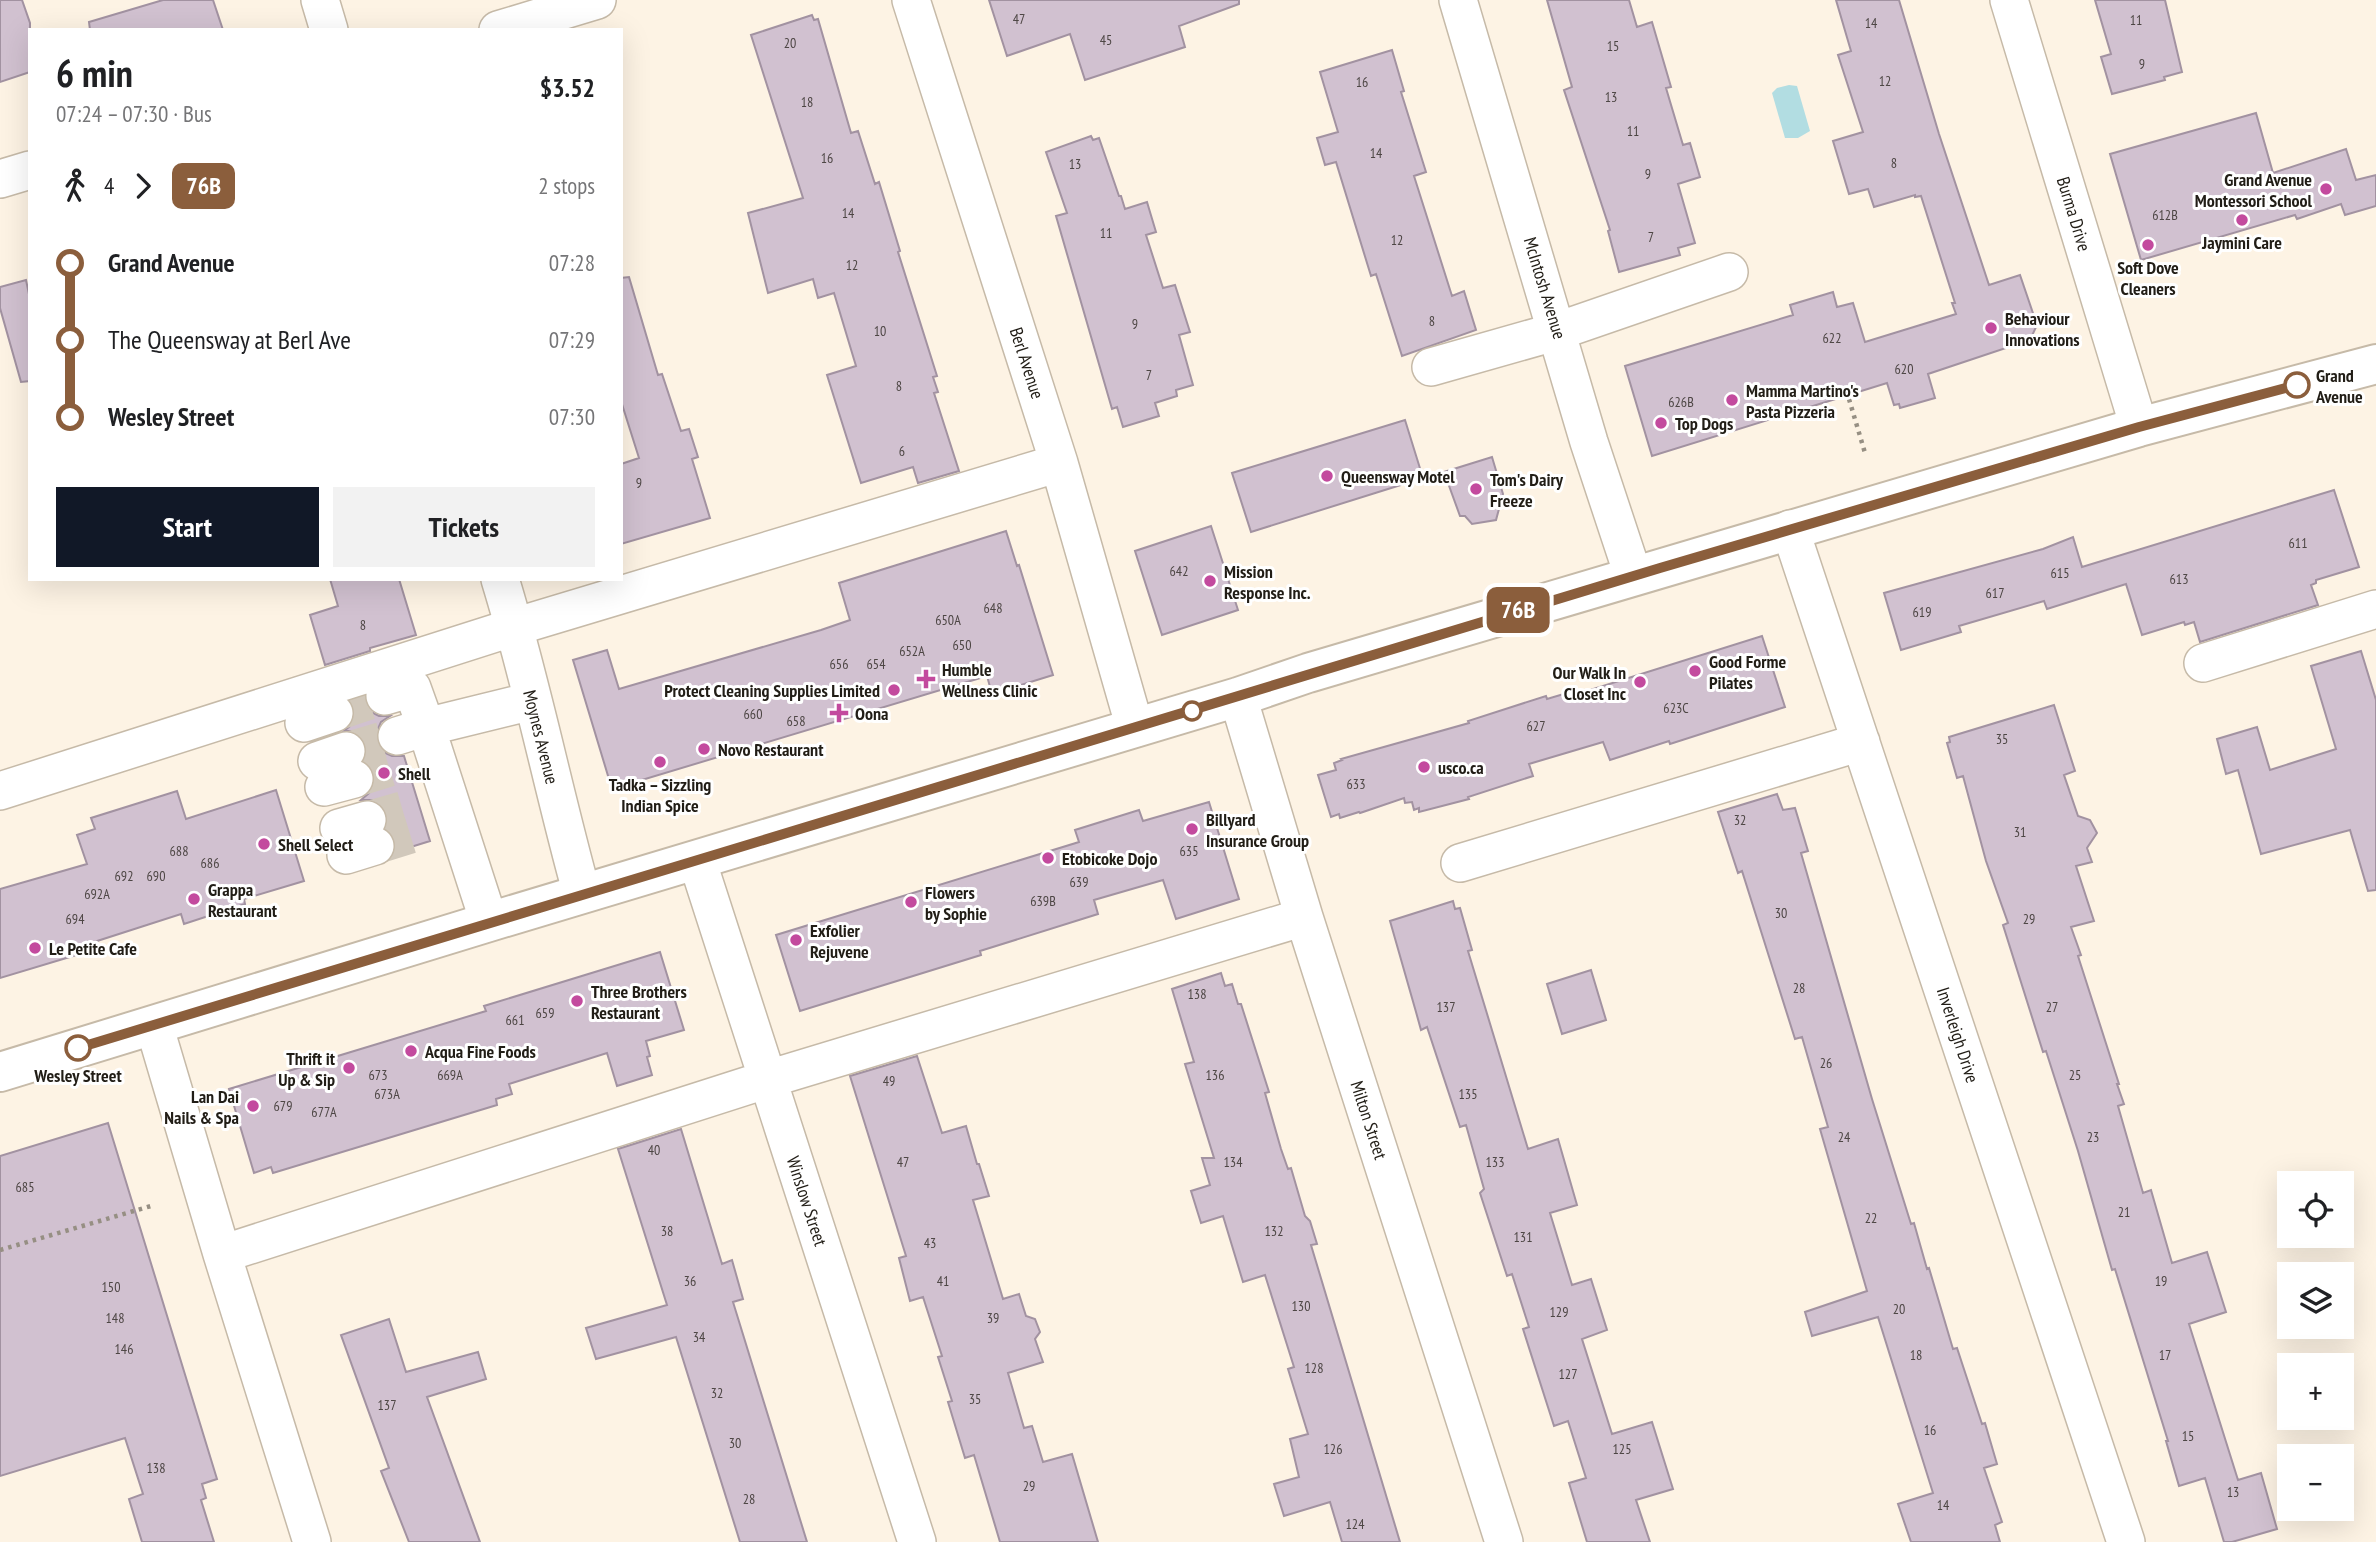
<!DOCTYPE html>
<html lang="en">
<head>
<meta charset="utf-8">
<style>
  body { margin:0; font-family:"PT Sans Narrow",sans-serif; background:#f2f2f2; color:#202124; height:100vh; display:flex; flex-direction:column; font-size:26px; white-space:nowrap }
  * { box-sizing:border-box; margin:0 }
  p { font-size:23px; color:#757577 }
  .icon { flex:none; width:38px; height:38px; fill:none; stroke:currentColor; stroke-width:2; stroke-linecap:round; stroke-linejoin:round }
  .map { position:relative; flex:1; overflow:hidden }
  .panel { position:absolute; left:28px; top:28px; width:595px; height:553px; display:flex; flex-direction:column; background:#fff; border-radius:0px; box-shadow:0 7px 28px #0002 }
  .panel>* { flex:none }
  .badge { padding:0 14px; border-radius:10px; font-size:24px; line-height:46px }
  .buttons { position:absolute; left:2277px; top:1171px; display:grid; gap:14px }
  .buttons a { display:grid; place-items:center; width:77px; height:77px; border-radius:0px; background:#fff; box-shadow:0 7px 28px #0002; font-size:35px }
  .map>.badge { position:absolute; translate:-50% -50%; box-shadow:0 0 0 4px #fff }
  .legs { display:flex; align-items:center; gap:10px; height:77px; padding:0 28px; font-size:23px }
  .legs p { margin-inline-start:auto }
  .summary { display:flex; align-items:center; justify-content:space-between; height:119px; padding:0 28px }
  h1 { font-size:38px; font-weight:700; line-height:52px }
  .action { display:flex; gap:14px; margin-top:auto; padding:14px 28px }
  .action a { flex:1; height:80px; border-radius:0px; background:#111827; color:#fff; font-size:28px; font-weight:700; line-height:80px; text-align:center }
  .action a+a { background:#f2f2f2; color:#202124 }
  ul { padding:0 28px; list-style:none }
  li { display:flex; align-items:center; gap:24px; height:77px; font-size:26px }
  li i { display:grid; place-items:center; width:10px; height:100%; margin:0 9px; background:currentColor }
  li i::after { content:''; width:18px; height:18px; margin:-9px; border:5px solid; border-radius:50%; background:#fff }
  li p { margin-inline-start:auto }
  li:first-child i { background:linear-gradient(#0000 50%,currentColor 0) }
  li:last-child i { background:linear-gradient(currentColor 50%,#0000 0) }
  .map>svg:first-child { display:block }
  .water { fill:#b2dde2 }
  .building { fill:#d1c1d0; stroke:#a292a1; stroke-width:2 }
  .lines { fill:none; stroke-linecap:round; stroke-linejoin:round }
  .minor-tunnel { stroke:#d1c8bb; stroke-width:37; stroke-dasharray:37 18; stroke-linecap:butt }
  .minor-casing { stroke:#c6baa8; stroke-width:40 }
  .major-casing { stroke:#c6baa8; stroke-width:42 }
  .path { stroke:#968f83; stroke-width:4.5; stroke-dasharray:3.5 5; stroke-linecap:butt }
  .minor { stroke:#fff; stroke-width:37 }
  .major { stroke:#fff; stroke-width:38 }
  .line-1-casing { stroke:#fff; stroke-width:16 }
  .line-1 { stroke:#8b5e3c; stroke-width:10 }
  .poi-dot { fill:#c34a9e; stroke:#fff; stroke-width:2.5 }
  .stop-1-dot { fill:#fff; stroke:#8b5e3c; stroke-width:3.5 }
  .labels { text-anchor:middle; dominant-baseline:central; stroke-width:6; stroke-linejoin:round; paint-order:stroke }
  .number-label { font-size:14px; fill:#4d4644 }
  .poi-label { font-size:18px; font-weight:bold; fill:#211d16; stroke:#fff; text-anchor:start }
  .street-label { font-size:18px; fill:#211d16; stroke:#fff }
  .stop-label { font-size:18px; font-weight:bold; fill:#211d16; stroke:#fff; text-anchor:start }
</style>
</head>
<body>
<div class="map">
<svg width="2376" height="1542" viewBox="0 0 2376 1542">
  <rect width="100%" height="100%" fill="#fdf3e4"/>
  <path class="water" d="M1789,85L1797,86L1810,131L1798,138H1785L1772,93L1777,88Z"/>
  <path class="building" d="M0,0H22L30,23V72L0,82Z
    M163,0H213L223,30H90L89,22Z
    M989,0H1239V4L1179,26L1185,47L1085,80L1070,34L1007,56Z
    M1547,0H1629L1637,27L1652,22L1671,87L1666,88L1683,145L1690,143L1700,177L1678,184L1695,243L1678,248L1680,255L1619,272L1608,231L1610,230L1564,90L1572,87Z
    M1836,0H1899L1939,134L1989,285L2020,275L2037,325L2030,340L1928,374L1935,398L1900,408L1899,404L1894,405L1887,383L1652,456L1625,366L1793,315L1790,305L1833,292L1837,307L1853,303L1865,342L1956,314L1952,303H1955L1921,196L1915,197V195L1874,207L1868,189L1849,194L1833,141L1863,132L1838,55L1851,51Z
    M2095,0H2165L2182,72L2164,77L2165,80L2112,94L2101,57L2111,54Z
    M812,15L814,20L818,19L851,133L858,131L875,184L879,182L900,251L898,252L937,376L933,377L938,392L934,393L959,471L918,483L913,467L861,483L827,375L856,366L834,293L818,298L813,279L768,293L748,213L803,198L751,35Z
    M1392,50L1404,91L1401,92L1426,172L1414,176L1452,296L1464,291L1476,330L1402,356L1376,274L1371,276L1336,162L1325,165L1317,138L1338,132L1320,72Z
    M2256,113L2273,173L2346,149L2356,180L2376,175V206L2345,215L2341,204L2297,219L2295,215L2141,260L2110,154Z
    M1091,136L1093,140L1099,138L1119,196H1121L1125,209L1147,202L1156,232L1146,235L1163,288L1175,285L1190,332L1179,335L1193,385L1176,390L1177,396L1155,403L1159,416L1123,427L1117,407L1112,409L1056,216L1067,213L1046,152Z
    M629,277L658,375L662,374L681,431L689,429L698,457L692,459L710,518L621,544V464L639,458L621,401V278Z
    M26,280L30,299V381L21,382L0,308V287Z
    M1405,420L1423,478L1251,532L1232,473Z
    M1492,457L1503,494L1496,520L1472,524L1465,516H1460L1444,472Z
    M2334,490L2359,567L2316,580V583L2311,585L2318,605L2200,642L2194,622L2185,625L2184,622L2142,635L2126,584L2047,609L2044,601L1959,626L1961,632L1901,650L1884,593L2043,549L2073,537L2082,567Z
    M1211,526L1238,610L1162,635L1135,551Z
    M1006,531L1017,566L1019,565L1053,675L992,694L987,676L612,789L573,660L607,650L619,689L821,630L850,620L839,583Z
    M330,579H399L416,635L370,648V651L325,665L310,615L338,606Z
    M1762,636L1785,707L1670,744L1669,741L1610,760L1603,742L1529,764L1533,776L1468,797L1469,799L1419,812V808L1414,810L1412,802L1405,803L1404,798L1360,813L1359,812L1340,818L1339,814L1331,817L1318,775L1336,770L1334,763L1342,760L1341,759L1469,723L1468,721L1546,696L1547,699L1567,693L1568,697Z
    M2361,651L2376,700V890L2368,891L2350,830L2261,854L2238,770L2226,774L2217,739L2257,727L2270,770L2336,749L2311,666Z
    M365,697V703L371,712L379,716H390L381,722L377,731V743L383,752L392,756H404L430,841L395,852V840L386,829L387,815L382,805L373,800H361L369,793L374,785V774L369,765L364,761L367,754L366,745L360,736L351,731H344L350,726L354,718V707L351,701Z
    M2054,705L2075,771L2064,775L2078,816L2090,820L2097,833L2087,848L2092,862L2076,866L2094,921L2071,927L2081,955L2078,956L2119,1084H2117L2124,1104L2118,1106L2143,1193L2151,1190L2172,1263L2207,1252L2226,1312L2189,1324L2238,1480L2261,1473L2277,1529L2232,1542H2224L2205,1478L2179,1486L2166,1441H2168L2115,1269L2112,1270L2078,1151L2046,1051L2043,1052L2003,925L2008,923L1986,861L1963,776L1957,778L1947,743L1950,742L1949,737Z
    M276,790L304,881L244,899L245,904L184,924L181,914L91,943L93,950L0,978V889L87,864L77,835L95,829L91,818L177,791L186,819Z
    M1777,794L1783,810L1795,808L1808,851L1801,853L1872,1099L1911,1224L1914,1223L1927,1269L1929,1268L1953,1349L1957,1348L1982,1424L1985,1423L1997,1464L1984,1468L2002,1522L1995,1525L2000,1542H1911L1898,1504L1933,1493L1878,1317L1812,1336L1805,1312L1867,1291L1820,1129L1828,1127L1802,1037L1795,1039L1742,871L1738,873L1718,812Z
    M1209,802L1239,899L1176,919L1163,880L1094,900L1098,914L980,951L981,955L800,1011L776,935L1079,842L1075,830L1139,810L1143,821Z
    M1453,901L1455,909L1460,908L1472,950L1468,951L1528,1149L1558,1139L1577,1205L1550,1213L1572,1285L1591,1279L1607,1330L1582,1339L1612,1434L1652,1422L1673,1489L1636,1500L1650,1542H1587L1569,1483L1586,1478L1568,1421L1554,1426L1523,1329L1529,1327L1512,1274L1507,1276L1480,1193L1484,1189L1466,1125L1460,1127L1427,1027L1421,1030L1416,1012L1390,921Z
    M660,952L684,1030L646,1041L650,1056L647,1057L652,1075L617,1086L607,1053L509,1084L512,1094L496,1099L497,1105L273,1173L271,1167L254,1173L229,1089L486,1011L484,1006Z
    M1591,970L1606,1020L1562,1034L1547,984Z
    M1221,973L1225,986L1232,984L1238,1004H1241L1269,1092L1265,1093L1281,1149L1288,1169L1291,1168L1305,1216L1310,1221L1317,1244L1311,1245L1400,1542H1342L1330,1502L1284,1516L1274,1484L1299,1477L1290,1439L1308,1434L1288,1369L1294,1367L1265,1275L1243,1282L1223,1216L1201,1223L1191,1191L1210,1185L1202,1158H1214L1185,1064L1194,1062L1172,989Z
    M917,1056L942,1133L966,1126L977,1164H979L989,1196L973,1200L1003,1299L1019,1294L1026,1316L1035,1319L1040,1332L1035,1339L1043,1362L1008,1373L1024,1428L1032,1426L1043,1462L1072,1454L1098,1542H1000L974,1455L965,1458L948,1402L952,1401L938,1357L942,1356L923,1297L910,1301L899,1258L906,1256L850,1076Z
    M108,1123L217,1479L202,1484L206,1498L201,1500L214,1542H142L129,1499L143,1494L125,1438L0,1476V1156Z
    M681,1129L722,1264L732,1260L743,1299L733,1302L807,1542H740L676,1337L596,1359L586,1328L667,1305L618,1149Z
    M389,1319L406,1372L478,1352L486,1379L427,1397L480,1542H409L381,1471L389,1468L341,1335Z"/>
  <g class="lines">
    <path class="minor-tunnel" d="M334,713L385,696
      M346,751L397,736
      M354,779L406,763
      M367,820L419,805
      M375,846L427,830"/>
    <g class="minor-casing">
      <path id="minor" d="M320,0L329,30
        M911,0L1059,463L1135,728
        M1458,0L1589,442L1633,575
        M2009,0L2139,427
        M498,30L597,0
        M0,179L30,170
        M1431,367L1558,331L1729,272
        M1790,529L2126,1542
        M500,579C532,683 553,790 582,894
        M2203,663L2376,609
        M385,696L412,688L426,727L397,736
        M1238,697L1304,917L1504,1542
        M304,723L334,713
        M317,761L346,751
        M324,787L354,779
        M0,791L514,627L1059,463
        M339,828L367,820
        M346,855L375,846
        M697,860L917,1542
        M1460,863L1861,742
        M489,922L426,727L532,701
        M154,1025L222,1254L312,1542
        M222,1254L768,1079L1304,917"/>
    </g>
    <g class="major-casing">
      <path id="major" d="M0,1072L489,922L1238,697L1308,673L2139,427L2376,364"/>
    </g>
    <path class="path" d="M1849,399L1865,453
      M0,1250L151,1206"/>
    <use href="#minor" class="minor"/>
    <use href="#major" class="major"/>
  </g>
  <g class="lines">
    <g class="line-1-casing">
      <path id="line-1" d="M78,1048L1660,568L2139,427L2297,385"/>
    </g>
    <use href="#line-1" class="line-1"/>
  </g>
  <g class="poi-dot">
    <circle cx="2326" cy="189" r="7"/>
    <circle cx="2242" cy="220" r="7"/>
    <circle cx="2148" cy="245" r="7"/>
    <circle cx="1991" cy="328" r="7"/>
    <circle cx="1732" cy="400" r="7"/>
    <circle cx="1661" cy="423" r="7"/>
    <circle cx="1327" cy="476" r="7"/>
    <circle cx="1476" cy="489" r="7"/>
    <circle cx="1210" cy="581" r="7"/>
    <circle cx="1695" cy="671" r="7"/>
    <path d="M922.5 668.5h7v7h7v7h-7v7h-7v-7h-7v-7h7z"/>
    <circle cx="1640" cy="682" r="7"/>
    <circle cx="894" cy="690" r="7"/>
    <path d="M835.5 702.5h7v7h7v7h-7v7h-7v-7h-7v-7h7z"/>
    <circle cx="704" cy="749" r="7"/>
    <circle cx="660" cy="762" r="7"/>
    <circle cx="1424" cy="767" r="7"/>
    <circle cx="384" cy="773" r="7"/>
    <circle cx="1192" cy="829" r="7"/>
    <circle cx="264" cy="844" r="7"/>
    <circle cx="1048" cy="858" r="7"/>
    <circle cx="194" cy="899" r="7"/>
    <circle cx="911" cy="902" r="7"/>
    <circle cx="796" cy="940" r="7"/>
    <circle cx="35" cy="948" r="7"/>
    <circle cx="577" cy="1001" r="7"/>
    <circle cx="411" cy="1051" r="7"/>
    <circle cx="349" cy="1068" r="7"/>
    <circle cx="253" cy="1106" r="7"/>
  </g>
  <g class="stop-1-dot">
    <circle cx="2297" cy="385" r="12"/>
    <circle cx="1192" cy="711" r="9"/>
    <circle cx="78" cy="1048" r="12"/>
  </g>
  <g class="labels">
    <g class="number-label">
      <text x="1019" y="19">47</text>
      <text x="2136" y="20">11</text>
      <text x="1871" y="23">14</text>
      <text x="1106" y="40">45</text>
      <text x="790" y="43">20</text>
      <text x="1613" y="46">15</text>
      <text x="2142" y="64">9</text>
      <text x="1885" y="81">12</text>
      <text x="1362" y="82">16</text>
      <text x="1611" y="97">13</text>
      <text x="807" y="102">18</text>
      <text x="1633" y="131">11</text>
      <text x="1376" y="153">14</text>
      <text x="827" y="158">16</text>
      <text x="1894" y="163">8</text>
      <text x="1075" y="164">13</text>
      <text x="1648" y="174">9</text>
      <text x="848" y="213">14</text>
      <text x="2165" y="215">612B</text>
      <text x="1106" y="233">11</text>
      <text x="1651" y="237">7</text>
      <text x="1397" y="240">12</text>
      <text x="852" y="265">12</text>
      <text x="1432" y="321">8</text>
      <text x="1135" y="324">9</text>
      <text x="880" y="331">10</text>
      <text x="1832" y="338">622</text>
      <text x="1904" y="369">620</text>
      <text x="1149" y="375">7</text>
      <text x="899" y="386">8</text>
      <text x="1681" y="402">626B</text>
      <text x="902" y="451">6</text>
      <text x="639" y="483">9</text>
      <text x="2298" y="543">611</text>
      <text x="1179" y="571">642</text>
      <text x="2060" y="573">615</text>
      <text x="2179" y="579">613</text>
      <text x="1995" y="593">617</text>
      <text x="993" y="608">648</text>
      <text x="1922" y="612">619</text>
      <text x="948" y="620">650A</text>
      <text x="363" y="625">8</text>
      <text x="962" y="645">650</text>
      <text x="912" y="651">652A</text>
      <text x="839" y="664">656</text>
      <text x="876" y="664">654</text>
      <text x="1676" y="708">623C</text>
      <text x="753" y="714">660</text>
      <text x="796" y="721">658</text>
      <text x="1536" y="726">627</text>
      <text x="2002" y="739">35</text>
      <text x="1356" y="784">633</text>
      <text x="1740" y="820">32</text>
      <text x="2020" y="832">31</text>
      <text x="179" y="851">688</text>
      <text x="1189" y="851">635</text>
      <text x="210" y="863">686</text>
      <text x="124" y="876">692</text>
      <text x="156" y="876">690</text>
      <text x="1079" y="882">639</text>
      <text x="97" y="894">692A</text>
      <text x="1043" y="901">639B</text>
      <text x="1781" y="913">30</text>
      <text x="75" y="919">694</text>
      <text x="2029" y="919">29</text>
      <text x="1799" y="988">28</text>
      <text x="1197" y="994">138</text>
      <text x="1446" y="1007">137</text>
      <text x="2052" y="1007">27</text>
      <text x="545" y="1013">659</text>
      <text x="515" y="1020">661</text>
      <text x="1826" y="1063">26</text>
      <text x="378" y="1075">673</text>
      <text x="450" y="1075">669A</text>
      <text x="1215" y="1075">136</text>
      <text x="2075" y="1075">25</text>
      <text x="889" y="1081">49</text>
      <text x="387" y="1094">673A</text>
      <text x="1468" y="1094">135</text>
      <text x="283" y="1106">679</text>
      <text x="324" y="1112">677A</text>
      <text x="1844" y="1137">24</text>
      <text x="2093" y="1137">23</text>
      <text x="654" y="1150">40</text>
      <text x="903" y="1162">47</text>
      <text x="1233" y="1162">134</text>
      <text x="1495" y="1162">133</text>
      <text x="25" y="1187">685</text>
      <text x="2124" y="1212">21</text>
      <text x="1871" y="1218">22</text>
      <text x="667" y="1231">38</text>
      <text x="1274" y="1231">132</text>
      <text x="1523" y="1237">131</text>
      <text x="930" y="1243">43</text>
      <text x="690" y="1281">36</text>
      <text x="943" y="1281">41</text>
      <text x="2161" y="1281">19</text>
      <text x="111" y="1287">150</text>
      <text x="1301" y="1306">130</text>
      <text x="1899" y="1309">20</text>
      <text x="1559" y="1312">129</text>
      <text x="115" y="1318">148</text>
      <text x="993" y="1318">39</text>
      <text x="699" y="1337">34</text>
      <text x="124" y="1349">146</text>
      <text x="1916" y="1355">18</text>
      <text x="2165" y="1355">17</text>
      <text x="1314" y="1368">128</text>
      <text x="1568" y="1374">127</text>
      <text x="717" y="1393">32</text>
      <text x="975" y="1399">35</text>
      <text x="387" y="1405">137</text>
      <text x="1930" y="1430">16</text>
      <text x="2188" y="1436">15</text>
      <text x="735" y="1443">30</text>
      <text x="1333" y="1449">126</text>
      <text x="1622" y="1449">125</text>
      <text x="156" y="1468">138</text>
      <text x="1029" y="1486">29</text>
      <text x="2233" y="1492">13</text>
      <text x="749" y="1499">28</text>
      <text x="1943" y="1505">14</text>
      <text x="1355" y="1524">124</text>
    </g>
    <g class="poi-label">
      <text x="2312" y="179" text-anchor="end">Grand Avenue<tspan x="2312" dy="21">Montessori School</tspan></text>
      <text x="2242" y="242" text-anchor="middle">Jaymini Care</text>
      <text x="2148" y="267" text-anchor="middle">Soft Dove<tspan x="2148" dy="21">Cleaners</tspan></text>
      <text x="2005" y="318">Behaviour<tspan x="2005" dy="21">Innovations</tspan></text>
      <text x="1746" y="390">Mamma Martino's<tspan x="1746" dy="21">Pasta Pizzeria</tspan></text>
      <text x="1675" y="423">Top Dogs</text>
      <text x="1341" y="476">Queensway Motel</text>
      <text x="1490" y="479">Tom's Dairy<tspan x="1490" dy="21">Freeze</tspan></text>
      <text x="1224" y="571">Mission<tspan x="1224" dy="21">Response Inc.</tspan></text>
      <text x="1709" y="661">Good Forme<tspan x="1709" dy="21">Pilates</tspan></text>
      <text x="942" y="669">Humble<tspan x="942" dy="21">Wellness Clinic</tspan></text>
      <text x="1626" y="672" text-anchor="end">Our Walk In<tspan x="1626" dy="21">Closet Inc</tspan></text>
      <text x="880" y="690" text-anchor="end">Protect Cleaning Supplies Limited</text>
      <text x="855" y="713">Oona</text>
      <text x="718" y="749">Novo Restaurant</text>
      <text x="1438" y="767">usco.ca</text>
      <text x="398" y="773">Shell</text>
      <text x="660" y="784" text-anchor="middle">Tadka – Sizzling<tspan x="660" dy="21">Indian Spice</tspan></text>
      <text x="1206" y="819">Billyard<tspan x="1206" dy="21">Insurance Group</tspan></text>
      <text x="278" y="844">Shell Select</text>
      <text x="1062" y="858">Etobicoke Dojo</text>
      <text x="208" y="889">Grappa<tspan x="208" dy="21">Restaurant</tspan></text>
      <text x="925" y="892">Flowers<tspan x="925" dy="21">by Sophie</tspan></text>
      <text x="810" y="930">Exfolier<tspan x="810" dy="21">Rejuvene</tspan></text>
      <text x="49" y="948">Le Petite Cafe</text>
      <text x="591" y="991">Three Brothers<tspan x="591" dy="21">Restaurant</tspan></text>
      <text x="425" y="1051">Acqua Fine Foods</text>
      <text x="335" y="1058" text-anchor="end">Thrift it<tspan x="335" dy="21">Up &amp; Sip</tspan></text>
      <text x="239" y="1096" text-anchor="end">Lan Dai<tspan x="239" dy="21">Nails &amp; Spa</tspan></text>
    </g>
    <g class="street-label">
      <text transform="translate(2074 214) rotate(73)">Burma Drive</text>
      <text transform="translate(1545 288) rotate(73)">McIntosh Avenue</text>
      <text transform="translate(1027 363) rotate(72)">Berl Avenue</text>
      <text transform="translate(541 737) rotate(76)">Moynes Avenue</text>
      <text transform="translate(1958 1035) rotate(72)">Inverleigh Drive</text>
      <text transform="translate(1369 1120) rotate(72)">Milton Street</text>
      <text transform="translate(807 1201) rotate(72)">Winslow Street</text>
    </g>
    <g class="stop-label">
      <text x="2316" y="375">Grand<tspan x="2316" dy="21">Avenue</tspan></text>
      <text x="78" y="1075" text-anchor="middle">Wesley Street</text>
    </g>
  </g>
</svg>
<div class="buttons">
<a><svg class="icon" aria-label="locate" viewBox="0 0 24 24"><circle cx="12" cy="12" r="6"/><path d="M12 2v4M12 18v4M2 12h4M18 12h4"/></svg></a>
<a><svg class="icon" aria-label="layers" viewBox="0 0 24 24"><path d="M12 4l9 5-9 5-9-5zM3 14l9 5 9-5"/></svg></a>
<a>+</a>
<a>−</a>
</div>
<b class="badge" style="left:1518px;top:610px;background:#8b5e3c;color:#fff">76B</b>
<section class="panel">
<div class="summary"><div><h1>6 min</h1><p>07:24 – 07:30 · Bus</p></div><b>$3.52</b></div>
<div class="legs"><svg class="icon" aria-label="walk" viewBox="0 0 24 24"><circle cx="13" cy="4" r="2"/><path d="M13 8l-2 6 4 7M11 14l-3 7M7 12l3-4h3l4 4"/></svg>4<svg class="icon" aria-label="forward" viewBox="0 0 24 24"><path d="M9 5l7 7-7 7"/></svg><b class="badge" style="background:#8b5e3c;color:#fff">76B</b><p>2 stops</p></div>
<ul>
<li><i style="color:#8b5e3c"></i><b>Grand Avenue</b><p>07:28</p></li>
<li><i style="color:#8b5e3c"></i><span>The Queensway at Berl Ave</span><p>07:29</p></li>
<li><i style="color:#8b5e3c"></i><b>Wesley Street</b><p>07:30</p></li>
</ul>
<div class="action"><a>Start</a><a>Tickets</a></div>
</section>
</div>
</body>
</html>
